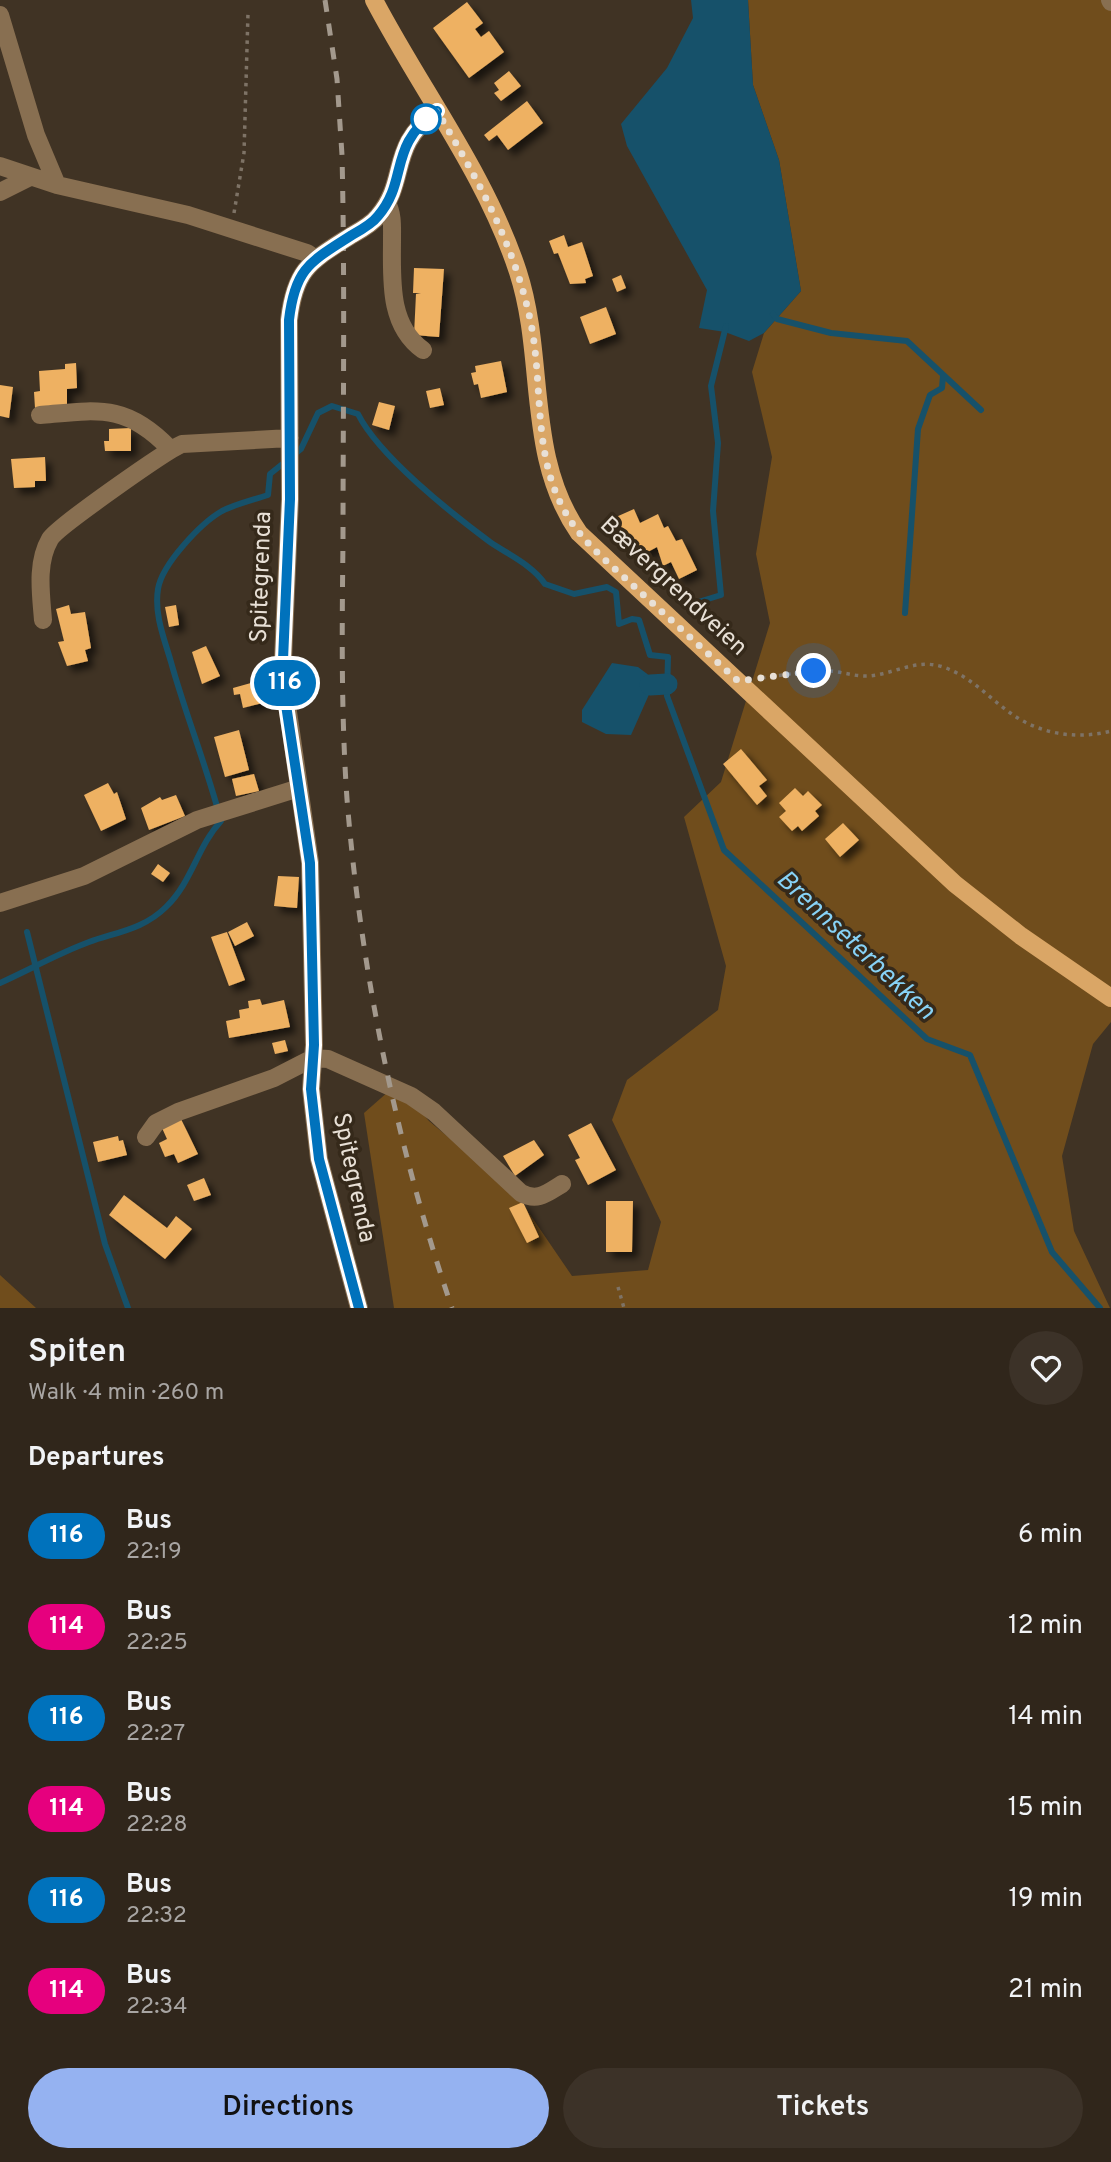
<!DOCTYPE html>
<html lang="en">
<head>
<meta charset="utf-8">
<style>
  body { margin:0; font-family:Overpass,sans-serif; background:#3c3228; color:#f1f3f6; height:100vh; display:flex; flex-direction:column; font-size:26px; white-space:nowrap }
  * { box-sizing:border-box; margin:0 }
  p { font-size:23px; color:#a8a5a3 }
  .icon { flex:none; width:38px; height:38px; fill:none; stroke:currentColor; stroke-width:2; stroke-linecap:round; stroke-linejoin:round }
  .map { position:relative; height:1308px; overflow:hidden }
  .panel { display:flex; flex-direction:column; background:#30261b; flex:1 }
  .panel>* { flex:none }
  .badge { padding:0 14px; border-radius:23px; font-size:24px; line-height:46px }
  .you { position:absolute; width:35px; height:35px; margin:-18px; border:5px solid #fff; border-radius:50%; background:#1a73e8; box-shadow:0 0 0 10px #1a73e833 }
  .map>.badge { position:absolute; translate:-50% -50%; box-shadow:0 0 0 4px #fff }
  h2 { padding:0 28px; font-size:26px; line-height:63px }
  .round { display:grid; place-items:center; flex:none; width:74px; height:74px; border-radius:37px; background:#3c3228 }
  .overview { display:flex; align-items:center; justify-content:space-between; height:119px; padding:0 28px }
  h1 { font-size:33px; font-weight:600; line-height:52px }
  .primary-button { display:flex; gap:14px; margin-top:auto; padding:14px 28px }
  .primary-button a { flex:1; height:80px; border-radius:42px; background:#95b2f1; color:#111; font-size:28px; font-weight:600; line-height:80px; text-align:center }
  .primary-button a+a { background:#3c3228; color:#f1f3f6 }
  ul { padding:0; list-style:none }
  li { display:flex; align-items:center; gap:21px; height:91px; padding:0 28px }
  li div { flex:1 }
  li b { display:block; font-size:26px }
  li em { font-style:normal }
  li .badge { min-width:77px; font-weight:700; text-align:center }
  .map>svg:first-child { display:block }
  .green { fill:#704d1c }
  .water { fill:#16516a }
  .lines { fill:none; stroke-linecap:round; stroke-linejoin:round }
  .stream { stroke:#16516a; stroke-width:6 }
  .canal { stroke:#16516a; stroke-width:21 }
  .building { fill:#eeb162; filter:url(#shadow) }
  .path { stroke:#7e7366; stroke-width:3.5; stroke-dasharray:3.5 5; stroke-linecap:butt }
  .minor { stroke:#886f51; stroke-width:18 }
  .major { stroke:#daa666; stroke-width:18 }
  .rail { stroke:#a3998d; stroke-width:5; stroke-dasharray:12 12; stroke-linecap:butt }
  .line-casing { stroke:#fff; stroke-width:16 }
  .line { stroke:#0072bc; stroke-width:10 }
  .walk { stroke:#e8e0d6; stroke-width:7; stroke-dasharray:0 12.6 }
  .stop-dot { fill:#fff; stroke:#0072bc; stroke-width:3.5 }
  .labels { text-anchor:middle; dominant-baseline:central; stroke-width:7; stroke-linejoin:round; paint-order:stroke }
  .street-label { font-size:24px; fill:#e8e0d6; stroke:#35291a }
  .water-label { font-size:26px; font-style:italic; fill:#87d2f6; stroke:#35291a }
</style>
</head>
<body>
<div class="map">
<svg width="1111" height="1308" viewBox="0 0 1111 1308">
  <defs>
    <filter id="shadow"><feDropShadow dx="6" dy="6" stdDeviation="3.5" flood-color="#0009"/></filter>
  </defs>
  <rect width="100%" height="100%" fill="#403324"/>
  <path class="green" d="M748,0H1111V1022L1093,1044L1062,1156L1074,1231L1110,1308H394L364,1113L397,1084L429,1121L516,1194L572,1276L648,1270L661,1222L612,1120L627,1080L718,1010L726,966L684,817L721,782L770,623L756,554L772,457L752,372L764,333L801,291L779,160L753,85Z
    M0,1275L36,1308H0Z"/>
  <path class="water" d="M691,0H748L753,85L779,160L801,291L764,333L749,341L725,332L699,328L707,290L627,146L621,124L667,68L693,18Z
    M612,663L638,667L650,676L651,690L631,735L606,734L582,722V710Z"/>
  <g class="lines">
    <path class="stream" d="M773,314L777,319L831,333L907,341L981,410
      M695,603L721,595L713,511L718,443L711,386L726,326
      M905,613L918,429L930,395L942,388L943,376
      M27,932L105,1244L128,1308
      M0,983C29,970 59,953 89,942C117,932 144,929 166,907C192,882 197,847 221,821C207,767 186,716 171,662C164,638 154,614 158,589C162,564 201,523 222,511C236,504 253,500 268,495L270,474L301,449L318,413L332,406L358,414C379,456 451,513 490,542C509,555 532,565 545,584L574,594L607,587L616,592L619,624L632,619L639,620L650,655L668,657L667,696L724,850L927,1039L970,1055L1052,1252L1100,1308"/>
    <path class="canal" d="M650,685L667,684"/>
  </g>
  <path class="building" d="M467,2L483,23L475,29L481,37L489,31L504,52L469,78L433,28Z
    M509,71L521,86L501,101L494,93L499,90L494,83Z
    M527,101L543,123L508,150L497,135L489,141L484,135Z
    M564,235L568,247L582,242L593,276L585,279L586,283L570,284L558,253L554,254L549,241Z
    M414,268L444,269L439,337L414,335L416,294L421,293H413Z
    M621,275L626,288L617,292L612,279Z
    M606,307L616,334L590,344L580,317Z
    M501,361L507,392L481,398L478,384L474,385L471,373L476,372L475,366Z
    M76,363L77,388L67,389V406L35,408L34,392L40,391L39,371L65,369V364Z
    M0,385L13,387L9,418L0,416Z
    M440,388L444,405L430,408L426,391Z
    M379,402L395,406L389,430L372,425Z
    M131,428V451H105L104,441H109V429Z
    M45,457L46,481H35V487L14,488L11,459Z
    M634,509L640,523L658,514L664,528L668,526L676,541L682,539L697,570L679,579L671,562L663,566L657,547L642,555L637,545L633,546L628,536L625,537L616,517Z
    M69,605L71,614L85,612L91,648L85,650L88,661L67,666L58,642L64,641L56,609Z
    M176,605L179,625L169,627L165,607Z
    M206,646L220,676L202,684L192,652Z
    M271,671L278,699L243,708L240,694L234,695L233,688L258,681L256,675Z
    M239,730L249,770L225,777L214,737Z
    M741,749L767,780L759,786L767,796L757,805L723,764Z
    M254,774L259,791L236,796L232,779Z
    M108,783L114,794L117,792L126,819L101,831L84,795Z
    M795,788L803,796L808,791L822,805L815,811L819,816L802,831L798,826L792,831L779,817L786,811L779,803Z
    M176,795L185,816L149,830L141,808L160,797L162,800Z
    M843,823L859,840L840,857L825,839Z
    M158,864L170,873L163,882L151,874Z
    M278,876L299,877L297,908L274,906Z
    M247,922L254,936L235,946L228,932Z
    M227,932L245,980L229,986L211,937Z
    M260,999L262,1005L284,1000L290,1027L229,1038L226,1021L240,1018L239,1010L249,1008L248,1001Z
    M285,1040L288,1051L275,1054L272,1043Z
    M181,1119L198,1154L178,1163L174,1154L165,1157L159,1143L167,1139L162,1128Z
    M591,1123L616,1170L588,1185L575,1160L580,1158L568,1135Z
    M118,1136L119,1141L123,1140L127,1155L98,1162L93,1142Z
    M534,1140L544,1155L515,1176L503,1156Z
    M204,1178L211,1195L194,1201L187,1185Z
    M124,1195L167,1228L176,1216L192,1229L165,1259L109,1215Z
    M606,1201H633L632,1252H606Z
    M523,1202L539,1237L527,1243L509,1208Z"/>
  <g class="lines">
    <path class="path" d="M234,213L244,153L248,13
      M762,678C784,675 805,671 827,671C841,671 855,677 869,676C894,674 917,658 943,667C970,676 987,696 1009,712C1038,734 1076,740 1111,731
      M618,1287L624,1308"/>
    <path class="minor" d="M1110,0L1111,2
      M0,15L36,135L57,185
      M0,166L57,185L188,215L307,253L316,259
      M0,192L28,178
      M387,203C393,214 392,227 392,240C392,279 388,325 423,350
      M40,415C98,410 126,403 170,449
      M43,620C41,594 36,563 50,539C57,527 167,450 182,444L290,438
      M0,903L84,876L197,820L299,788
      M146,1137L156,1123L178,1112L274,1078L313,1058L328,1059L411,1096L434,1112L521,1193C538,1202 547,1193 562,1184
      M359,1308L319,1159L311,1089L314,1045L310,862L287,705L283,660L290,499L289,320C295,268 311,261 352,235C361,230 372,224 378,216C409,179 387,147 437,111"/>
    <path class="major" d="M374,0C421,90 486,174 518,272C546,358 525,456 579,533L955,884L1021,936L1111,998"/>
    <path class="rail" d="M325,0L337,79L342,155C345,284 343,412 343,541C342,627 341,713 347,799C361,972 396,1144 452,1308"/>
  </g>
  <g class="lines">
    <g class="line-casing">
      <path id="line" d="M359,1308L319,1159L311,1089L314,1045L310,863L286,705L283,660L290,499L289,320C295,268 310,262 352,235C361,230 372,224 378,216C409,180 387,146 437,111"/>
    </g>
    <use href="#line" class="line"/>
    <path class="walk" d="M426,119L437,111C478,180 517,248 532,329C543,391 533,459 567,515C584,544 612,566 636,588C670,619 704,650 738,681L814,671"/>
  </g>
  <circle class="stop-dot" cx="426" cy="119" r="14"/>
  <g class="labels">
    <g class="street-label">
      <text transform="translate(262 577) rotate(-88)">Spitegrenda</text>
      <text transform="translate(673 587) rotate(43)">Bævergrendveien</text>
      <text transform="translate(353 1178) rotate(78)">Spitegrenda</text>
    </g>
    <g class="water-label">
      <text transform="translate(855 946) rotate(43)">Brennseterbekken</text>
    </g>
  </g>
</svg>
<div class="you" style="left:814px;top:671px"></div>
<b class="badge" style="left:285px;top:683px;background:#0072bc;color:#fff">116</b>
</div>
<section class="panel">
<div class="overview"><div><h1>Spiten</h1><p>Walk · 4 min · 260 m</p></div><a class="round"><svg class="icon" aria-label="heart" viewBox="0 0 24 24"><path d="M12 20l-8-8c-3-5 5-10 8-4 3-6 11-1 8 4z"/></svg></a></div>
<h2>Departures</h2>
<ul>
<li><span class="badge" style="background:#0072bc;color:#fff">116</span><div><b>Bus</b><p>22:19</p></div><em>6 min</em></li>
<li><span class="badge" style="background:#e6007e;color:#fff">114</span><div><b>Bus</b><p>22:25</p></div><em>12 min</em></li>
<li><span class="badge" style="background:#0072bc;color:#fff">116</span><div><b>Bus</b><p>22:27</p></div><em>14 min</em></li>
<li><span class="badge" style="background:#e6007e;color:#fff">114</span><div><b>Bus</b><p>22:28</p></div><em>15 min</em></li>
<li><span class="badge" style="background:#0072bc;color:#fff">116</span><div><b>Bus</b><p>22:32</p></div><em>19 min</em></li>
<li><span class="badge" style="background:#e6007e;color:#fff">114</span><div><b>Bus</b><p>22:34</p></div><em>21 min</em></li>
</ul>
<div class="primary-button"><a>Directions</a><a>Tickets</a></div>
</section>
</body>
</html>
